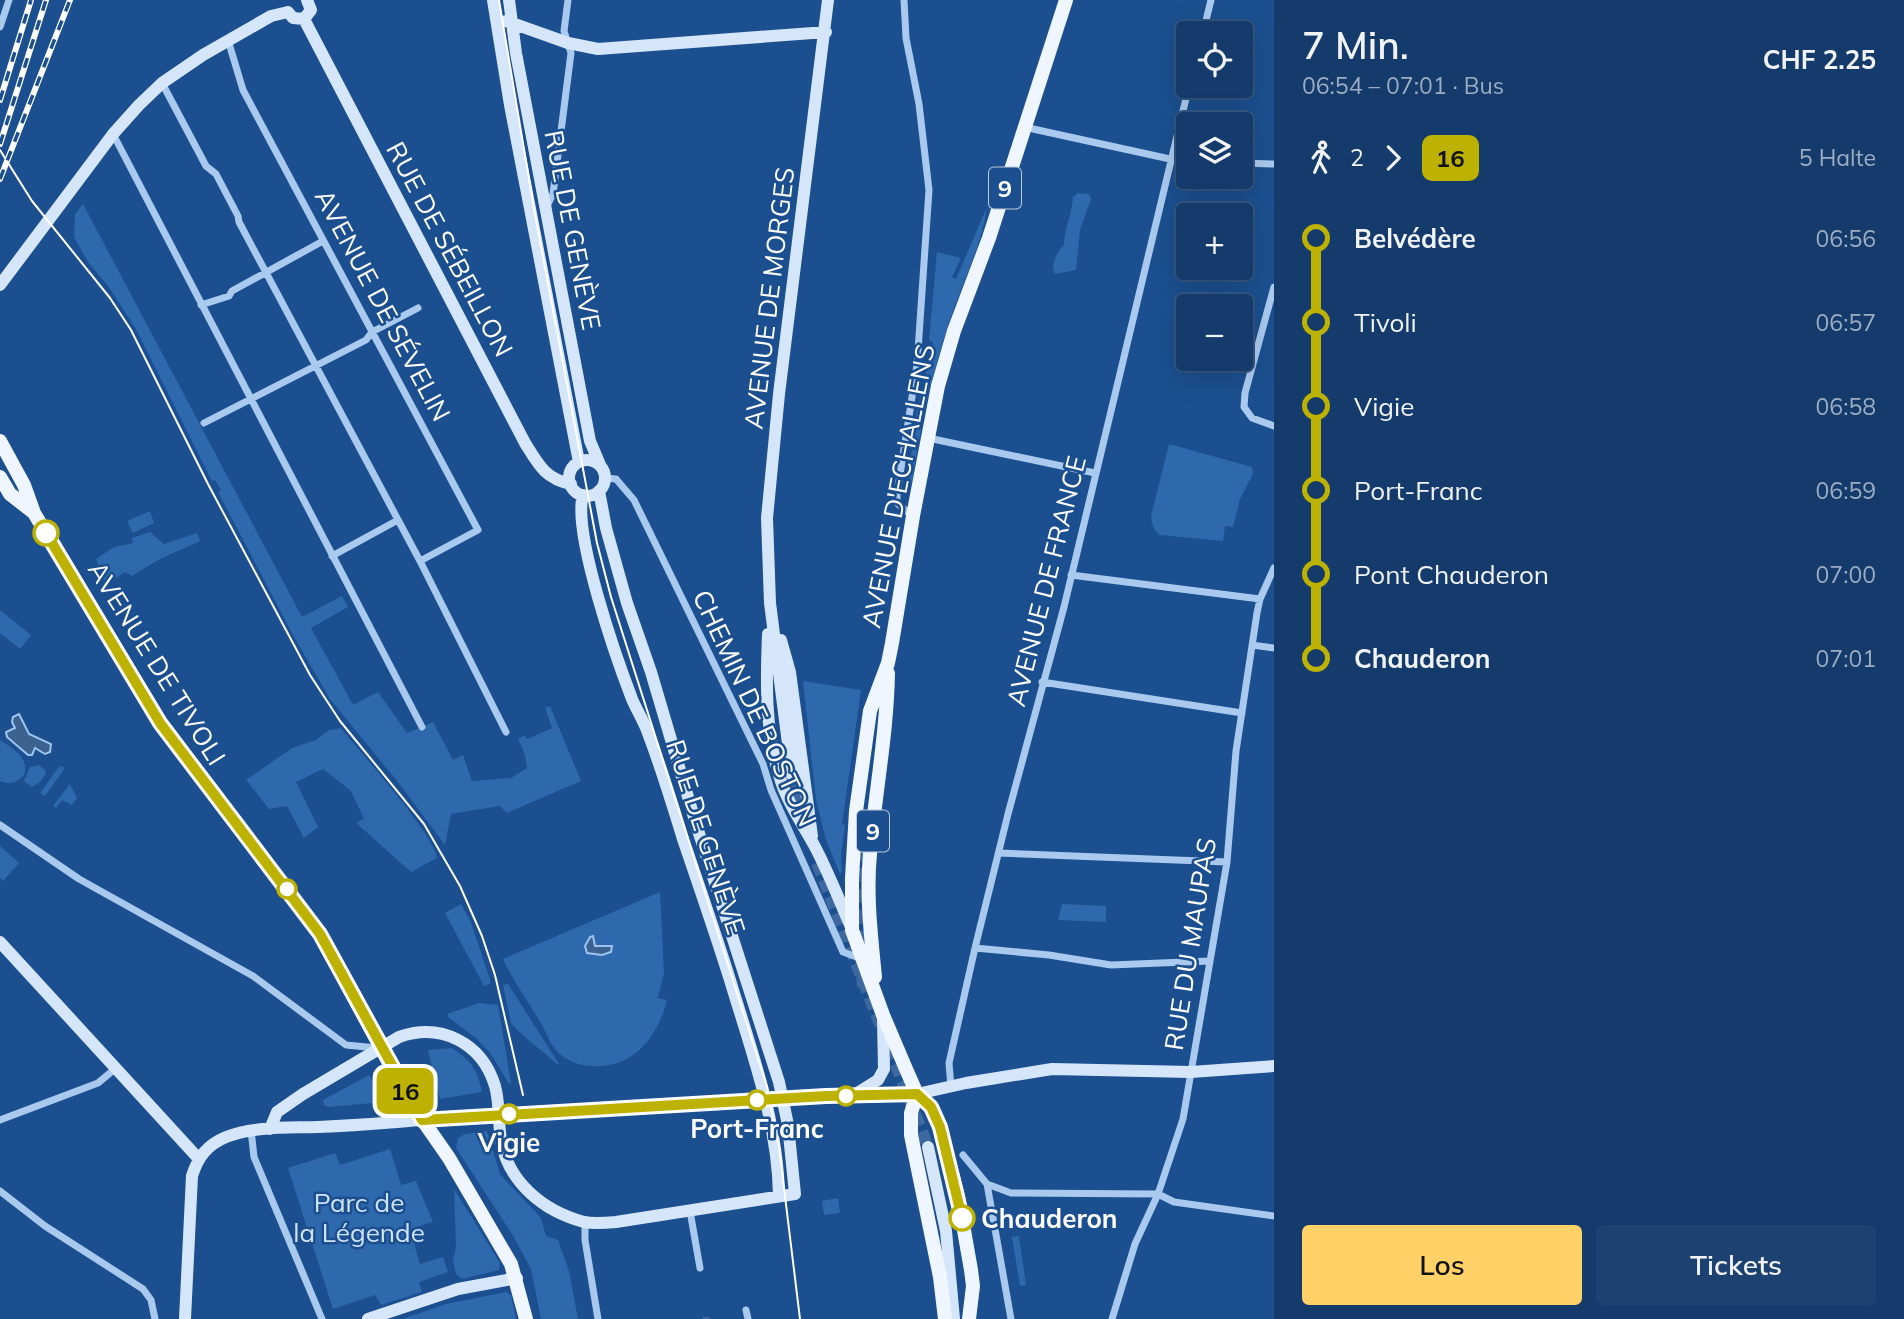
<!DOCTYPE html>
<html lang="de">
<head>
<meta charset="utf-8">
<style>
  body { margin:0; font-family:Mulish,sans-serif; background:#1d4271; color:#f1f3f6; height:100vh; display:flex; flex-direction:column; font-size:26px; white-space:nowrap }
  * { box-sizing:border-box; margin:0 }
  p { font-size:23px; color:#9dadc1 }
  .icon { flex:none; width:38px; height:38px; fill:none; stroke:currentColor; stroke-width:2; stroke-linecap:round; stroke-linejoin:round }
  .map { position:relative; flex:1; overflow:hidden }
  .drawer { display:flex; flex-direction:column; background:#143b6b; width:630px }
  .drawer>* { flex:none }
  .badge { padding:0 14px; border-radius:10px; font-size:24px; line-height:46px }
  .controls { position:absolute; left:1176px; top:21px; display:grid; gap:14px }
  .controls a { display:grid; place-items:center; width:77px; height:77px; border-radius:7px; background:#143b6b; box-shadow:0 7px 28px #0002,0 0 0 2px #33557e; font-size:35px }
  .map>.badge { position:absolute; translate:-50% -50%; box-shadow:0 0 0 4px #fff }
  .legs { display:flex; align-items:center; gap:10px; height:77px; padding:0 28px; font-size:23px }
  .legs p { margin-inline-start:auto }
  .headline { display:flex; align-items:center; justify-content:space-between; height:119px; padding:0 28px }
  h1 { font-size:38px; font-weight:600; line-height:52px }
  .cta { display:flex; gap:14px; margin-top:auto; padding:14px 28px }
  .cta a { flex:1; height:80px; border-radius:7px; background:#ffd166; color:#111; font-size:28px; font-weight:600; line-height:80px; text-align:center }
  .cta a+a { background:#1d4271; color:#f1f3f6 }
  ul { padding:0 28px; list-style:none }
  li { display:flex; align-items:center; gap:24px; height:84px; font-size:26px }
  li i { display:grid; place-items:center; width:10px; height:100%; margin:0 9px; background:currentColor }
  li i::after { content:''; width:18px; height:18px; margin:-9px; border:5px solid; border-radius:50%; background:#143b6b }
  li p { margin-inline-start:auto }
  li:first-child i { background:linear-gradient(#0000 50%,currentColor 0) }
  li:last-child i { background:linear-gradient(currentColor 50%,#0000 0) }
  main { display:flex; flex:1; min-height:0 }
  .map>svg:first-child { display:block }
  .green { fill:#2e69ad }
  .water { fill:#3c6290; stroke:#9cc4f0; stroke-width:2 }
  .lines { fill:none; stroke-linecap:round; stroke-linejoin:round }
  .street-tunnel { stroke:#3d69a0; stroke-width:7; stroke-dasharray:7 3.5; stroke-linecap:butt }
  .secondary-tunnel { stroke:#3d69a0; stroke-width:12; stroke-dasharray:12 6; stroke-linecap:butt }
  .primary-tunnel { stroke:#3d69a0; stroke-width:14; stroke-dasharray:14 7; stroke-linecap:butt }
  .street { stroke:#a9c9ee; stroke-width:7 }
  .secondary { stroke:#d6e6fa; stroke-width:12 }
  .primary { stroke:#f0f6ff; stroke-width:14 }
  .tram { stroke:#fff; stroke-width:2 }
  .rail-casing { stroke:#fff; stroke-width:6 }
  .rail { stroke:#1b4f8f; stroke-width:3.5; stroke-dasharray:10; stroke-linecap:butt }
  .secondary-bridge { stroke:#d6e6fa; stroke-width:12 }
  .line-1-casing { stroke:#fff; stroke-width:16 }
  .line-1 { stroke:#bdb202; stroke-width:10 }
  .stop-1-dot { fill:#fff; stroke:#bdb202; stroke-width:3.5 }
  .labels { text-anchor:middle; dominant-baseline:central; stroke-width:5; stroke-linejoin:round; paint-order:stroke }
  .shield { fill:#1b4f8f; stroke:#bbcadd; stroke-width:2 }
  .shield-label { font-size:24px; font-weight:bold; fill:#fff }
  .street-label { font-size:26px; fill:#fff; stroke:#1b4f8f }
  .stop-label { font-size:26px; font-weight:bold; fill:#fff; stroke:#1b4f8f }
  .park-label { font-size:26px; fill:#cfe3fa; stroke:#1b4f8f }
</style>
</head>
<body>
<main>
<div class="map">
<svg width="1274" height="1319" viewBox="0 0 1274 1319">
  <rect width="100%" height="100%" fill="#1b4f8f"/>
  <path class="green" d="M1078,193L1089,194L1091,199L1080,230L1076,270L1055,274C1050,266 1057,251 1064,245C1064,229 1072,214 1073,197Z
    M83,204L302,617L342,596L348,607L311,628L353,705L378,692L407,733L433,722L453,760L463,755L472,781L511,778L527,768L525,755L518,738L525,736L527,739L552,728L545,708L550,706L581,781L507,813L500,806L451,814L445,845L401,786L330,699L293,635L218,492L221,490L215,480L212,481L136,329L108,286L88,262L74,237L75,214Z
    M987,207C982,245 962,283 950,320C932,373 920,428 912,483H908L915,419L933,342L929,340L937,252L961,258L952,277L956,279Z
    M1169,444L1252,467L1253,474L1240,499L1233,527L1225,526L1223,541L1160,535C1153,529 1152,524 1151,516Z
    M150,511L154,523L133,533L127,521Z
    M150,532L164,544L197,533L200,541L158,560L132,576L125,572L106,584L96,559L114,547L133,543L132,538Z
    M0,610L31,635L20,649L0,633Z
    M803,681L861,690L842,824L845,825L841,856L842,872L840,874L826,840L816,800Z
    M341,728C360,752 434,834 437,858L411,872L356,823L364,819L351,791L323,769L296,782L318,827L304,838L287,806L269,809L246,780L292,748L316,740L329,730Z
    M0,740C13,749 27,755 25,773C19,782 10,786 0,781Z
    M39,765L44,769L46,774L40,782L32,787L24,781L30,767Z
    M61,766L65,768L45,796L40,793L58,768Z
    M70,784L77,798L72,805L62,800L56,808L53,806Z
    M0,846L19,863L3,881L0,878Z
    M660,892L664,973L658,998L667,1000C657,1040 631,1070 588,1066C576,1065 562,1058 555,1049C548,1040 545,1029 539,1020C527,1000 513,981 503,959Z
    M461,904L471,922L491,983L484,986L445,913Z
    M1062,904L1106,906V922L1058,920Z
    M508,984L559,1064L558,1065L518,1031L511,1023L503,985Z
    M479,1003L498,1005L511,1083L509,1084L491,1054L476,1038L449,1018L447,1014Z
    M452,1048C472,1062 477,1068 482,1092L440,1099L428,1050Z
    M369,1075L384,1102L328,1107L324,1105L323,1100Z
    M487,1131L500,1174L541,1218L546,1236L558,1240L569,1271L578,1319H541L531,1269L512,1234L456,1148L458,1138L465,1134Z
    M390,1149L401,1185L416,1181L433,1222L410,1229L420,1264L443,1257L448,1272L419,1282L422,1292L381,1305L375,1295L333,1309L288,1168L335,1153L340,1165Z
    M454,1189L500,1263L499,1270L462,1279L456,1274L453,1261L456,1247Z
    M838,1198L840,1213L824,1215L822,1201Z
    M1019,1236L1026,1285L1020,1286L1012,1237Z
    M506,1292L511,1295L516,1319H402L446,1304Z"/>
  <path class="water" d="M19,714L29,734L51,744L50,752L45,754L35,748L32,755H28L7,737L6,732L15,728L12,722L13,717Z
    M593,936L595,946H612L611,952L602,955L587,953L585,946L590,937Z"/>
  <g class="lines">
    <path class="street-tunnel" d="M706,1317V1319"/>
    <path class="secondary-tunnel" d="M792,775L806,826
      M817,863L928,1147"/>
    <path class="primary-tunnel" d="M861,847L859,899L864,987"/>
    <path class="street" d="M904,0L906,38L919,104L929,190L917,365L897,494V503L912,516
      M0,27L9,0
      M1203,33L1211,0
      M228,40L243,90L478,530L420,561
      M162,83L206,166L216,174L238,216L239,222L420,561L506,732
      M1024,127L1170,159
      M113,134L422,727
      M1241,163L1274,164
      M546,208L553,194L571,53L564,31L568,0
      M1274,287L1245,393L1244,407L1252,418L1274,426
      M201,305L229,296L232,291L323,241
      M204,423L366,340L372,332L418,308
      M928,438L1095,473
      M605,478L616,479L634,500L763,764L771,790L843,952L862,959
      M332,556L398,520
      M1071,575L1260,599
      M1252,645L1274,648
      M1042,682L1242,713
      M0,825L79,879L253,976L346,1045L377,1048
      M999,853L1227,862
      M975,948L1049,955L1111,965L1210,961
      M951,1087L949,1063L975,948L1008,814L1064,607L1189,86
      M0,1120L98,1083L116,1068
      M251,1130L254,1157L322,1319
      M963,1155L987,1184L1011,1193L1158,1194
      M987,1184L1011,1319
      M0,1191L45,1226L143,1289L151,1300L155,1319
      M1158,1194L1174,1202L1274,1216
      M690,1211L700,1268
      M585,1222V1240L598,1319
      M746,1310L748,1319
      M1112,1319L1135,1244L1158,1194L1183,1119L1227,862L1236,751L1257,613L1260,599L1274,568"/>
    <path class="secondary" d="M493,0L510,105L579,462
      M509,0L516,53L590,441L601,467
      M288,12L293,18L304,19L311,10L307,0
      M304,19L525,443C538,464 545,479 571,484
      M506,21L568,43L598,49L826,32
      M0,285L113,134L139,105L162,83L203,55L271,16L288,12
      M569 478a18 18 0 1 1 36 0a18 18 0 1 1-36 0Z
      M583,495C572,532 617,660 632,699C637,711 644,721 648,733C661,767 672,803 683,839C699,886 715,932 730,980C751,1050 778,1122 779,1196
      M768,634C766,683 765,731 780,778C787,802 802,823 814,845C828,871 839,900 851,927
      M781,640L790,672L812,836
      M792,775L770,603L767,518L779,394L828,0
      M0,942L198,1158
      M854,1095L878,1080L884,1069L883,1020
      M818,1096L917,1094L966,1083L1052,1069L1191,1072L1274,1066
      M270,1129L277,1112L303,1094L399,1037C441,1022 482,1043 495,1086C500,1104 498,1122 501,1140C508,1182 543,1211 584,1222C594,1224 605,1223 616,1222L795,1194L788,1125L779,1082L696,824L651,672L627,603L606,528L599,491
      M928,1147L946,1231L954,1319
      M185,1319L192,1176C198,1157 207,1145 226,1137C255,1126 287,1128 318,1127C361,1125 405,1122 448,1117
      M368,1319L458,1289L517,1278"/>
    <path class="primary" d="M0,441L24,485L34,513L161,723L320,934L410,1102L449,1158L511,1264L526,1319
      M0,477L10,494L33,512
      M875,977C871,936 866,895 870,854C875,793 887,734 888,673
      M917,1094L911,1113V1135L940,1277L945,1319
      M969,1319L973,1286L971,1270L958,1196L940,1127L931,1107L917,1094L906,1069L883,1015L852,930V878L856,811L870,711L888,663L892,643L913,516L938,386L954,331L989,238L1066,0"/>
    <path class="tram" d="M499,0L534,209L597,543L611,597L767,1087L779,1147L800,1319
      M0,150L32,201L110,298L131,330L208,484L310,675L340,721L424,824L460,886L482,936L495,975L523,1095"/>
    <g class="rail-casing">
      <path id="rail" d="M0,100L31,0
        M0,144L46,0
        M0,179L70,0"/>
    </g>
    <use href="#rail" class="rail"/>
    <path class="secondary-bridge" d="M448,1117L818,1096"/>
  </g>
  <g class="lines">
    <g class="line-1-casing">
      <path id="line-1" d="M46,533L160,723L320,934L422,1120L826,1096L917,1094L931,1107L940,1127L962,1218"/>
    </g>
    <use href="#line-1" class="line-1"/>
  </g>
  <g class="stop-1-dot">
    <circle cx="46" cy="533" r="12"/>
    <circle cx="287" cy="889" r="9"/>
    <circle cx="846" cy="1096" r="9"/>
    <circle cx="757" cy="1100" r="9"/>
    <circle cx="509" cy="1114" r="9"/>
    <circle cx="962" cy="1218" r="12"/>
  </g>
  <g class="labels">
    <g class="shield">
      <rect x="989" y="167.5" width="32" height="41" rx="5"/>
      <rect x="857" y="810.5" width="32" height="41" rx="5"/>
    </g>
    <g class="shield-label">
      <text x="1005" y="188">9</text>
      <text x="873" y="831">9</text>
    </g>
    <g class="street-label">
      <text transform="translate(573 230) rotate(79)">RUE DE GENÈVE</text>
      <text transform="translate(450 249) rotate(62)">RUE DE SÉBEILLON</text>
      <text transform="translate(769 298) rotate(-83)">AVENUE DE MORGES</text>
      <text transform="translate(383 305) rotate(62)">AVENUE DE SÉVELIN</text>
      <text transform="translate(898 486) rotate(-79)">AVENUE D'ECHALLENS</text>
      <text transform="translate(1046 581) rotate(-76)">AVENUE DE FRANCE</text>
      <text transform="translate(157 663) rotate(58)">AVENUE DE TIVOLI</text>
      <text transform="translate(755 708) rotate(65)">CHEMIN DE BOSTON</text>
      <text transform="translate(706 837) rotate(72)">RUE DE GENÈVE</text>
      <text transform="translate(1190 944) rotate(-81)">RUE DU MAUPAS</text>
    </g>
    <g class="stop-label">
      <text x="757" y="1128">Port-Franc</text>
      <text x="509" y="1142">Vigie</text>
      <text x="981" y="1218" text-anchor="start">Chauderon</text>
    </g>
    <g class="park-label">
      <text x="359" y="1202">Parc de<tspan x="359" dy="30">la Légende</tspan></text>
    </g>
  </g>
</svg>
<div class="controls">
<a><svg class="icon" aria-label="locate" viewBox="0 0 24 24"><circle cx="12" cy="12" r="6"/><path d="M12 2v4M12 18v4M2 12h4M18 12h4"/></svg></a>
<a><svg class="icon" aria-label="layers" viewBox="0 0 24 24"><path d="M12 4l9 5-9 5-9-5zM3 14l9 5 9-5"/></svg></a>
<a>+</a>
<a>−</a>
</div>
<b class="badge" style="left:405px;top:1091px;background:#bdb202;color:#111">16</b>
</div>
<section class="drawer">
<div class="headline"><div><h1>7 Min.</h1><p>06:54 – 07:01 · Bus</p></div><b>CHF 2.25</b></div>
<div class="legs"><svg class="icon" aria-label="walk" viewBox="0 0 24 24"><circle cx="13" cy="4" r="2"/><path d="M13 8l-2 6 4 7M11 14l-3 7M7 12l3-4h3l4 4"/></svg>2<svg class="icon" aria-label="forward" viewBox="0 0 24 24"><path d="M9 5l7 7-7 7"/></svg><b class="badge" style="background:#bdb202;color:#111">16</b><p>5 Halte</p></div>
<ul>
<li><i style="color:#bdb202"></i><b>Belvédère</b><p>06:56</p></li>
<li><i style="color:#bdb202"></i><span>Tivoli</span><p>06:57</p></li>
<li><i style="color:#bdb202"></i><span>Vigie</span><p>06:58</p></li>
<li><i style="color:#bdb202"></i><span>Port-Franc</span><p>06:59</p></li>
<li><i style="color:#bdb202"></i><span>Pont Chauderon</span><p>07:00</p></li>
<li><i style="color:#bdb202"></i><b>Chauderon</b><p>07:01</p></li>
</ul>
<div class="cta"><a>Los</a><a>Tickets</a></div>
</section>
</main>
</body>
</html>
